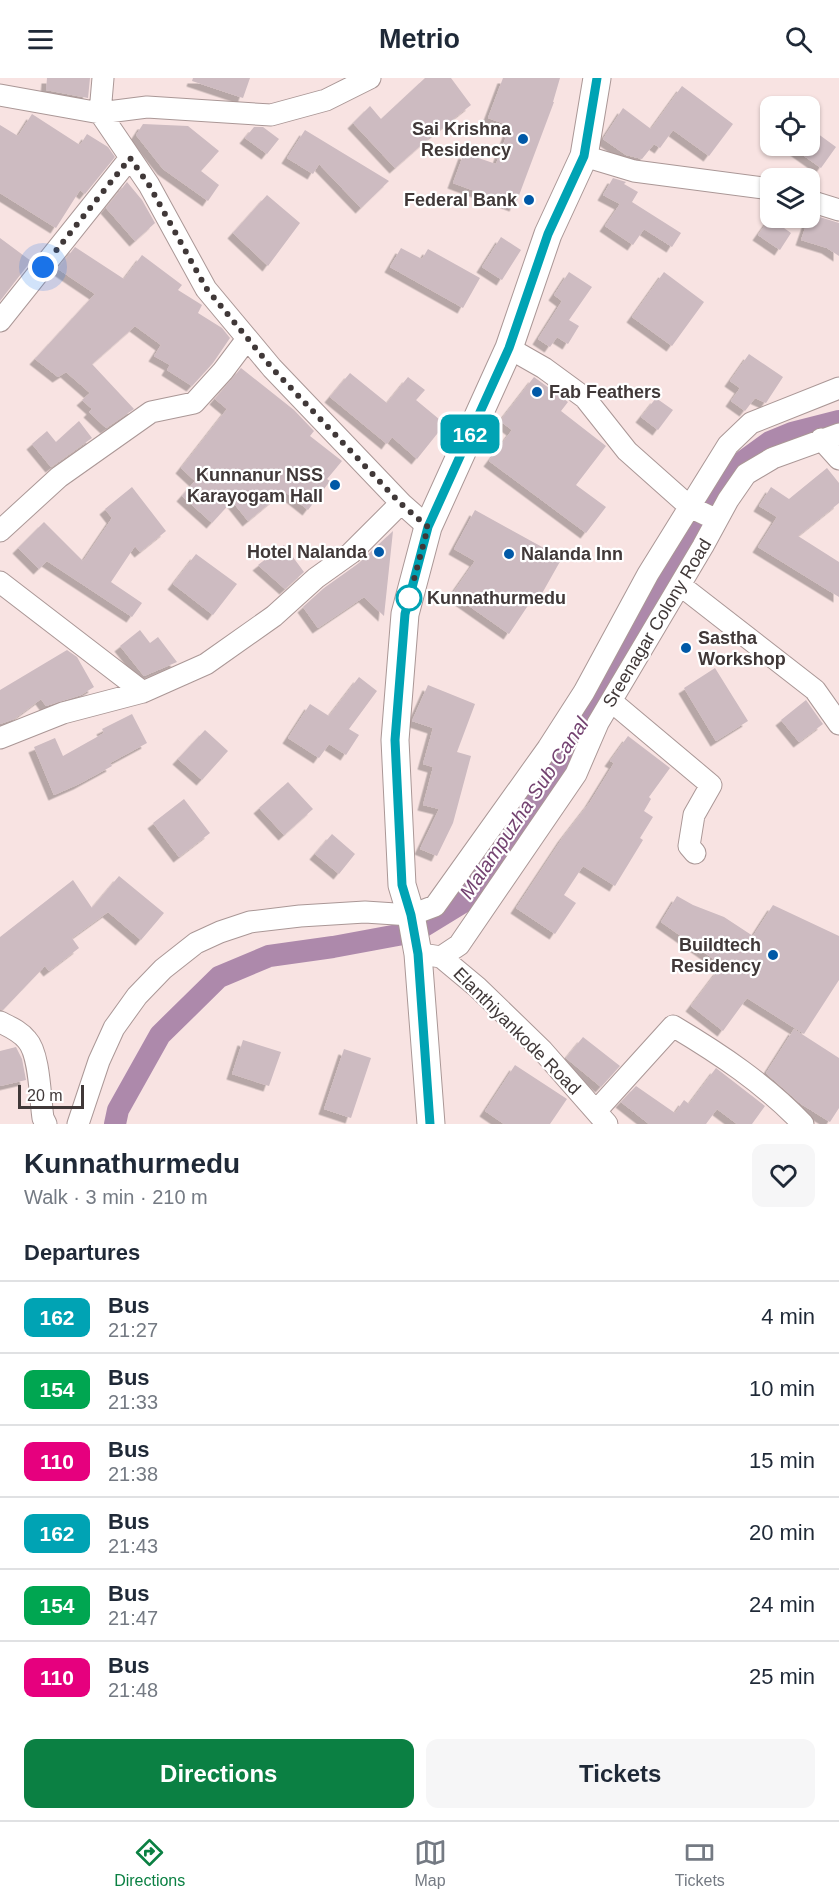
<!DOCTYPE html>
<html lang="en">
<head>
<meta charset="utf-8">
<style>
  body { margin:0; font-family:Arial,sans-serif; background:#f6f6f7; color:#1f2937; height:100vh; display:flex; flex-direction:column; font-size:22px; white-space:nowrap }
  * { box-sizing:border-box; margin:0 }
  p { font-size:20px; color:#747a83 }
  .icon { flex:none; width:33px; height:33px; fill:none; stroke:currentColor; stroke-width:2; stroke-linecap:round; stroke-linejoin:round }
  .map { position:relative; height:1046px; overflow:hidden }
  .side { display:flex; flex-direction:column; background:#fff; flex:1 }
  .side>* { flex:none }
  .badge { padding:0 12px; border-radius:9px; font-size:21px; line-height:39px }
  .fabs { position:absolute; left:760px; top:18px; display:grid; gap:12px }
  .fabs a { display:grid; place-items:center; width:60px; height:60px; border-radius:12px; background:#fff; box-shadow:0 2px 4px #0004; font-size:30px }
  .scale { position:absolute; left:18px; bottom:15px; width:66px; box-sizing:border-box; padding-left:6px; border:3px solid #403838; border-top:0; font-size:16px; line-height:21px; white-space:nowrap; color:#403838; -webkit-text-stroke:4px #fff; paint-order:stroke }
  .you { position:absolute; width:30px; height:30px; margin:-15px; border:4px solid #fff; border-radius:50%; background:#1a73e8; box-shadow:0 0 0 9px #1a73e833 }
  .map>.badge { position:absolute; translate:-50% -50%; box-shadow:0 0 0 3px #fff }
  h2 { padding:0 24px; font-size:22px; line-height:54px }
  .round { display:grid; place-items:center; flex:none; width:63px; height:63px; border-radius:12px; background:#f6f6f7 }
  .overview { display:flex; align-items:center; justify-content:space-between; height:102px; padding:0 24px }
  h1 { font-size:28px; font-weight:600; line-height:45px }
  .cta { display:flex; gap:12px; margin-top:auto; padding:12px 24px }
  .cta a { flex:1; height:69px; border-radius:12px; background:#0b8043; color:#fff; font-size:24px; font-weight:600; line-height:69px; text-align:center }
  .cta a+a { background:#f6f6f7; color:#1f2937 }
  ul { padding:0; list-style:none }
  li { display:flex; align-items:center; gap:18px; height:72px; padding:0 24px; border-top:2px solid #e0e1e3 }
  li div { flex:1 }
  li b { display:block; font-size:22px }
  li em { font-style:normal }
  li .badge { min-width:66px; font-weight:700; text-align:center }
  header { display:flex; justify-content:space-between; align-items:center; height:78px; padding:0 24px; background:#fff; font-size:27px; font-weight:600 }
  .tab-bar { display:flex; justify-content:space-around; align-items:center; height:84px; border-top:2px solid #e0e1e3; background:#fff; font-size:16px; color:#747a83 }
  .tab-bar a { display:grid; justify-items:center; gap:3px }
  .tab-bar .active { color:#0b8043 }
  .map>svg:first-child { display:block }
  .lines { fill:none; stroke-linecap:round; stroke-linejoin:round }
  .canal { stroke:#ad89ab; stroke-width:22 }
  .building { fill:#cdbbc1; filter:url(#shadow) }
  .minor-casing { stroke:#aa9796; stroke-width:23 }
  .major-casing { stroke:#aa9796; stroke-width:29 }
  .minor { stroke:#fff; stroke-width:21 }
  .major { stroke:#fff; stroke-width:27 }
  .line-casing { stroke:#fff; stroke-width:14 }
  .line { stroke:#00a3b4; stroke-width:9 }
  .walk { stroke:#403838; stroke-width:6; stroke-dasharray:0 10.8 }
  .poi-dot { fill:#0059a7; stroke:#fff; stroke-width:2 }
  .stop-dot { fill:#fff; stroke:#00a3b4; stroke-width:3 }
  .labels { text-anchor:middle; dominant-baseline:central; stroke-width:4.5; stroke-linejoin:round; paint-order:stroke }
  .poi-label { font-size:18px; font-weight:bold; fill:#403838; stroke:#fff; text-anchor:end }
  .stop-label { font-size:18px; font-weight:bold; fill:#403838; stroke:#fff; text-anchor:start }
  .street-label { font-size:18px; fill:#403838; stroke:#fff }
  .water-label { font-size:20px; font-style:italic; fill:#744371; stroke:#fff }
</style>
</head>
<body>
<header><svg class="icon" aria-label="menu" viewBox="0 0 24 24"><path d="M4 6h16M4 12h16M4 18h16"/></svg>Metrio<svg class="icon" aria-label="search" viewBox="0 0 24 24"><circle cx="10" cy="10" r="6"/><path d="M15 15l6 6"/></svg></header>
<div class="map">
<svg width="839" height="1046" viewBox="0 0 839 1046">
  <defs>
    <filter id="shadow"><feDropShadow dx="-5.5" dy="5.5" stdDeviation="0" flood-color="#0004"/></filter>
  </defs>
  <rect width="100%" height="100%" fill="#f8e3e2"/>
  <g class="lines">
    <path class="canal" d="M115,1046L118,1032L160,957L219,899L269,878L333,869L414,854L463,824L501,774L552,695L632,561L691,454L730,393L770,364L792,355L839,343"/>
  </g>
  <path class="building" d="M47,0H90L88,20L46,12Z
    M193,0H250L243,20L192,3Z
    M425,0H451L471,27L429,60L395,90L353,45L370,28L381,41Z
    M503,0H560L553,24H554L515,128L453,105L464,75L496,86L510,48L488,40Z
    M682,8L733,46L709,78L673,52L660,70L654,66L642,81L626,77L603,61L623,30L651,51Z
    M32,36L80,67L87,56L108,69L115,79L85,116L80,112L56,150L0,115V47L18,58Z
    M143,46L188,48L219,73L201,93L219,107L208,123L163,91L136,57Z
    M254,49H263L279,61L267,76L245,60Z
    M810,50L836,69L821,90L790,68H810Z
    M305,52L389,103L361,130L319,86L313,96L287,80Z
    M613,100L626,104L624,106L638,114L632,124L681,155L672,169L644,151L633,167L605,148L620,126L603,117Z
    M127,104L142,122L155,145L135,163L106,130Z
    M267,117L300,145L268,188L233,155Z
    M810,136L839,145V178L827,170L801,162Z
    M770,140L791,155L780,172L758,157Z
    M501,159L521,172L502,202L482,189Z
    M0,160L31,183L0,223Z
    M75,169L124,201L142,177L182,207L178,212L202,227L198,235L222,250L230,260L213,285L192,308L167,292L170,287L154,278L161,267L135,248L92,286L134,331L106,350L89,334L92,331L82,322L90,315L66,294L58,299L35,281L95,216L58,191Z
    M401,170L422,181L428,171L480,200L463,230L390,189Z
    M569,194L592,209L569,242L579,248L568,266L557,259L550,269L538,261L562,223L554,217Z
    M664,194L704,224L672,268L632,239Z
    M749,276L783,299L766,325L755,320L745,333L731,323L740,310L730,303Z
    M241,290L294,332L314,353L310,358L342,383L327,401L330,403L308,432L284,413L248,443L232,423L212,445L182,418L195,403L181,390L227,331L215,321Z
    M350,295L387,325L408,299L425,312L416,322L445,346L417,381L392,359L387,366L330,319Z
    M534,299L568,324L561,333L606,368L576,407L606,429L586,455L489,383L512,352L500,343Z
    M656,320L673,332L658,352L641,339Z
    M79,343L92,360L51,389L32,366L47,353L56,364Z
    M827,390L839,405V425L798,458L839,484V519L758,469L777,439L759,428L771,409L789,421Z
    M132,409L166,453L140,474L135,468L111,504L142,525L132,539L47,483L39,491L18,470L44,444L83,483L112,440L105,431Z
    M475,432L562,480L540,519L535,517L509,556L452,516L475,483L454,471Z
    M393,453L384,538L364,519L318,550L303,529L324,510L359,485Z
    M284,467L304,494L285,511L258,487Z
    M196,476L237,506L213,537L173,506Z
    M140,552L150,565L158,559L177,584L144,598L120,568Z
    M67,572L77,579L94,609L81,617L46,628L41,621L14,641L0,646V612Z
    M715,590L748,643L716,663L684,610Z
    M359,599L377,613L349,651L359,657L346,677L329,666L319,680L288,660L310,626L329,638Z
    M428,607L475,626L457,674L471,678L453,745L437,778L420,771L439,731L423,727L433,689L423,686L433,650L412,643Z
    M806,622L823,646L799,664L781,642Z
    M132,636L147,665L110,685L112,688L79,706L54,717L34,669L55,660L63,678L104,655L102,651Z
    M205,652L228,673L202,702L178,681Z
    M628,658L670,690L649,719L651,721L644,733L653,739L640,760L643,762L615,808L583,788L564,817L576,825L555,856L516,830L563,759L590,724L614,685L610,683Z
    M288,704L313,731L284,757L259,730Z
    M184,721L210,755L179,779L153,745Z
    M332,756L355,776L339,796L315,776Z
    M119,798L164,835L141,862L108,834L72,860L79,870L49,893L45,888L3,932L0,931V859L73,802L92,830Z
    M677,818L693,827L724,839L753,858L773,827L839,858V902L804,956L747,920L723,953L691,928L722,887L661,844Z
    M794,951L839,980V1030L830,1044L801,1026L766,995Z
    M583,959L620,988L601,1009L566,980Z
    M243,962L281,974L269,1008L232,996Z
    M16,969L22,981L26,1002L0,1008V973Z
    M344,971L371,980L351,1040L324,1031Z
    M515,987L567,1021L550,1046H504L485,1033Z
    M716,990L765,1028L752,1046H737L717,1031L706,1046H649L621,1024L636,1008L675,1035L684,1022L689,1026Z"/>
  <g class="lines">
    <g class="minor-casing">
      <path id="minor" d="M103,0L100,35L147,29L271,37L326,22L370,0
        M0,17L100,35L149,107L206,211L272,290L401,425L428,449
        M584,78L634,93L771,111
        M810,123L839,132
        M0,243L130,80
        M509,270L544,290L585,320L627,373L690,429L717,442
        M821,361L839,381
        M0,453L59,399L151,334L194,325L223,293L247,261
        M0,504L143,614
        M680,507L815,612L839,646
        M611,623L711,707L694,737L689,768L695,775
        M0,660L63,635L143,614L206,586L274,538L316,500L351,475L401,425
        M428,877L441,879L477,909L542,972L607,1046
        M441,879L459,867L576,696L598,645L703,468L728,422L746,396L773,380L839,356
        M0,944C10,949 20,953 27,962C40,976 40,1021 43,1040L46,1046
        M596,1033L673,948C720,976 765,1006 803,1046
        M78,1046L99,983L114,950L137,918L163,891L196,865L220,854L250,844L300,838L365,834L411,837L435,828L548,670L584,614L648,496L728,367L751,345L839,310"/>
    </g>
    <g class="major-casing">
      <path id="major" d="M431,1046L418,876L411,837L402,807L395,662L405,536L428,449L509,270L548,156L584,78L597,0"/>
    </g>
    <use href="#minor" class="minor"/>
    <use href="#major" class="major"/>
  </g>
  <g class="lines">
    <g class="line-casing">
      <path id="line" d="M430,1046L418,876L411,837L402,807L395,662L405,536L428,449L509,270L548,156L584,78L597,0"/>
    </g>
    <use href="#line" class="line"/>
    <path class="walk" d="M43,189L130,80L149,107L206,210L272,290L400,425L428,449L409,520"/>
  </g>
  <g class="poi-dot">
    <circle cx="523" cy="61" r="6"/>
    <circle cx="529" cy="122" r="6"/>
    <circle cx="537" cy="314" r="6"/>
    <circle cx="335" cy="407" r="6"/>
    <circle cx="379" cy="474" r="6"/>
    <circle cx="509" cy="476" r="6"/>
    <circle cx="686" cy="570" r="6"/>
    <circle cx="773" cy="877" r="6"/>
  </g>
  <circle class="stop-dot" cx="409" cy="520" r="12"/>
  <g class="labels">
    <g class="poi-label">
      <text x="511" y="51">Sai Krishna<tspan x="511" dy="21">Residency</tspan></text>
      <text x="517" y="122">Federal Bank</text>
      <text x="549" y="314" text-anchor="start">Fab Feathers</text>
      <text x="323" y="397">Kunnanur NSS<tspan x="323" dy="21">Karayogam Hall</tspan></text>
      <text x="367" y="474">Hotel Nalanda</text>
      <text x="521" y="476" text-anchor="start">Nalanda Inn</text>
      <text x="698" y="560" text-anchor="start">Sastha<tspan x="698" dy="21">Workshop</tspan></text>
      <text x="761" y="867">Buildtech<tspan x="761" dy="21">Residency</tspan></text>
    </g>
    <g class="stop-label">
      <text x="427" y="520">Kunnathurmedu</text>
    </g>
    <g class="street-label">
      <text transform="translate(657 545) rotate(-59)">Sreenagar Colony Road</text>
      <text transform="translate(517 953) rotate(45)">Elanthiyankode Road</text>
    </g>
    <g class="water-label">
      <text transform="translate(524 730) rotate(-56)">Malampuzha Sub Canal</text>
    </g>
  </g>
</svg>
<div class="fabs">
<a><svg class="icon" aria-label="locate" viewBox="0 0 24 24"><circle cx="12" cy="12" r="6"/><path d="M12 2v4M12 18v4M2 12h4M18 12h4"/></svg></a>
<a><svg class="icon" aria-label="layers" viewBox="0 0 24 24"><path d="M12 4l9 5-9 5-9-5zM3 14l9 5 9-5"/></svg></a>
</div>
<div class="scale">20 m</div>
<div class="you" style="left:43px;top:189px"></div>
<b class="badge" style="left:470px;top:356px;background:#00a3b4;color:#fff">162</b>
</div>
<section class="side">
<div class="overview"><div><h1>Kunnathurmedu</h1><p>Walk · 3 min · 210 m</p></div><a class="round"><svg class="icon" aria-label="heart" viewBox="0 0 24 24"><path d="M12 20l-8-8c-3-5 5-10 8-4 3-6 11-1 8 4z"/></svg></a></div>
<h2>Departures</h2>
<ul>
<li><span class="badge" style="background:#00a3b4;color:#fff">162</span><div><b>Bus</b><p>21:27</p></div><em>4 min</em></li>
<li><span class="badge" style="background:#00a651;color:#fff">154</span><div><b>Bus</b><p>21:33</p></div><em>10 min</em></li>
<li><span class="badge" style="background:#e6007e;color:#fff">110</span><div><b>Bus</b><p>21:38</p></div><em>15 min</em></li>
<li><span class="badge" style="background:#00a3b4;color:#fff">162</span><div><b>Bus</b><p>21:43</p></div><em>20 min</em></li>
<li><span class="badge" style="background:#00a651;color:#fff">154</span><div><b>Bus</b><p>21:47</p></div><em>24 min</em></li>
<li><span class="badge" style="background:#e6007e;color:#fff">110</span><div><b>Bus</b><p>21:48</p></div><em>25 min</em></li>
</ul>
<div class="cta"><a>Directions</a><a>Tickets</a></div>
</section>
<nav class="tab-bar">
<a class="active"><svg class="icon" aria-label="directions" viewBox="0 0 24 24"><path d="M12 3l9 9-9 9-9-9zM9 14v-3h6M13 9l2 2-2 2"/></svg>Directions</a>
<a><svg class="icon" aria-label="map" viewBox="0 0 24 24"><path d="M3 6l6-2 6 2 6-2v14l-6 2-6-2-6 2zM9 4v14M15 6v14"/></svg>Map</a>
<a><svg class="icon" aria-label="tickets" viewBox="0 0 24 24"><path d="M3 7h18v10H3zM15 7v10"/></svg>Tickets</a>
</nav>
</body>
</html>
